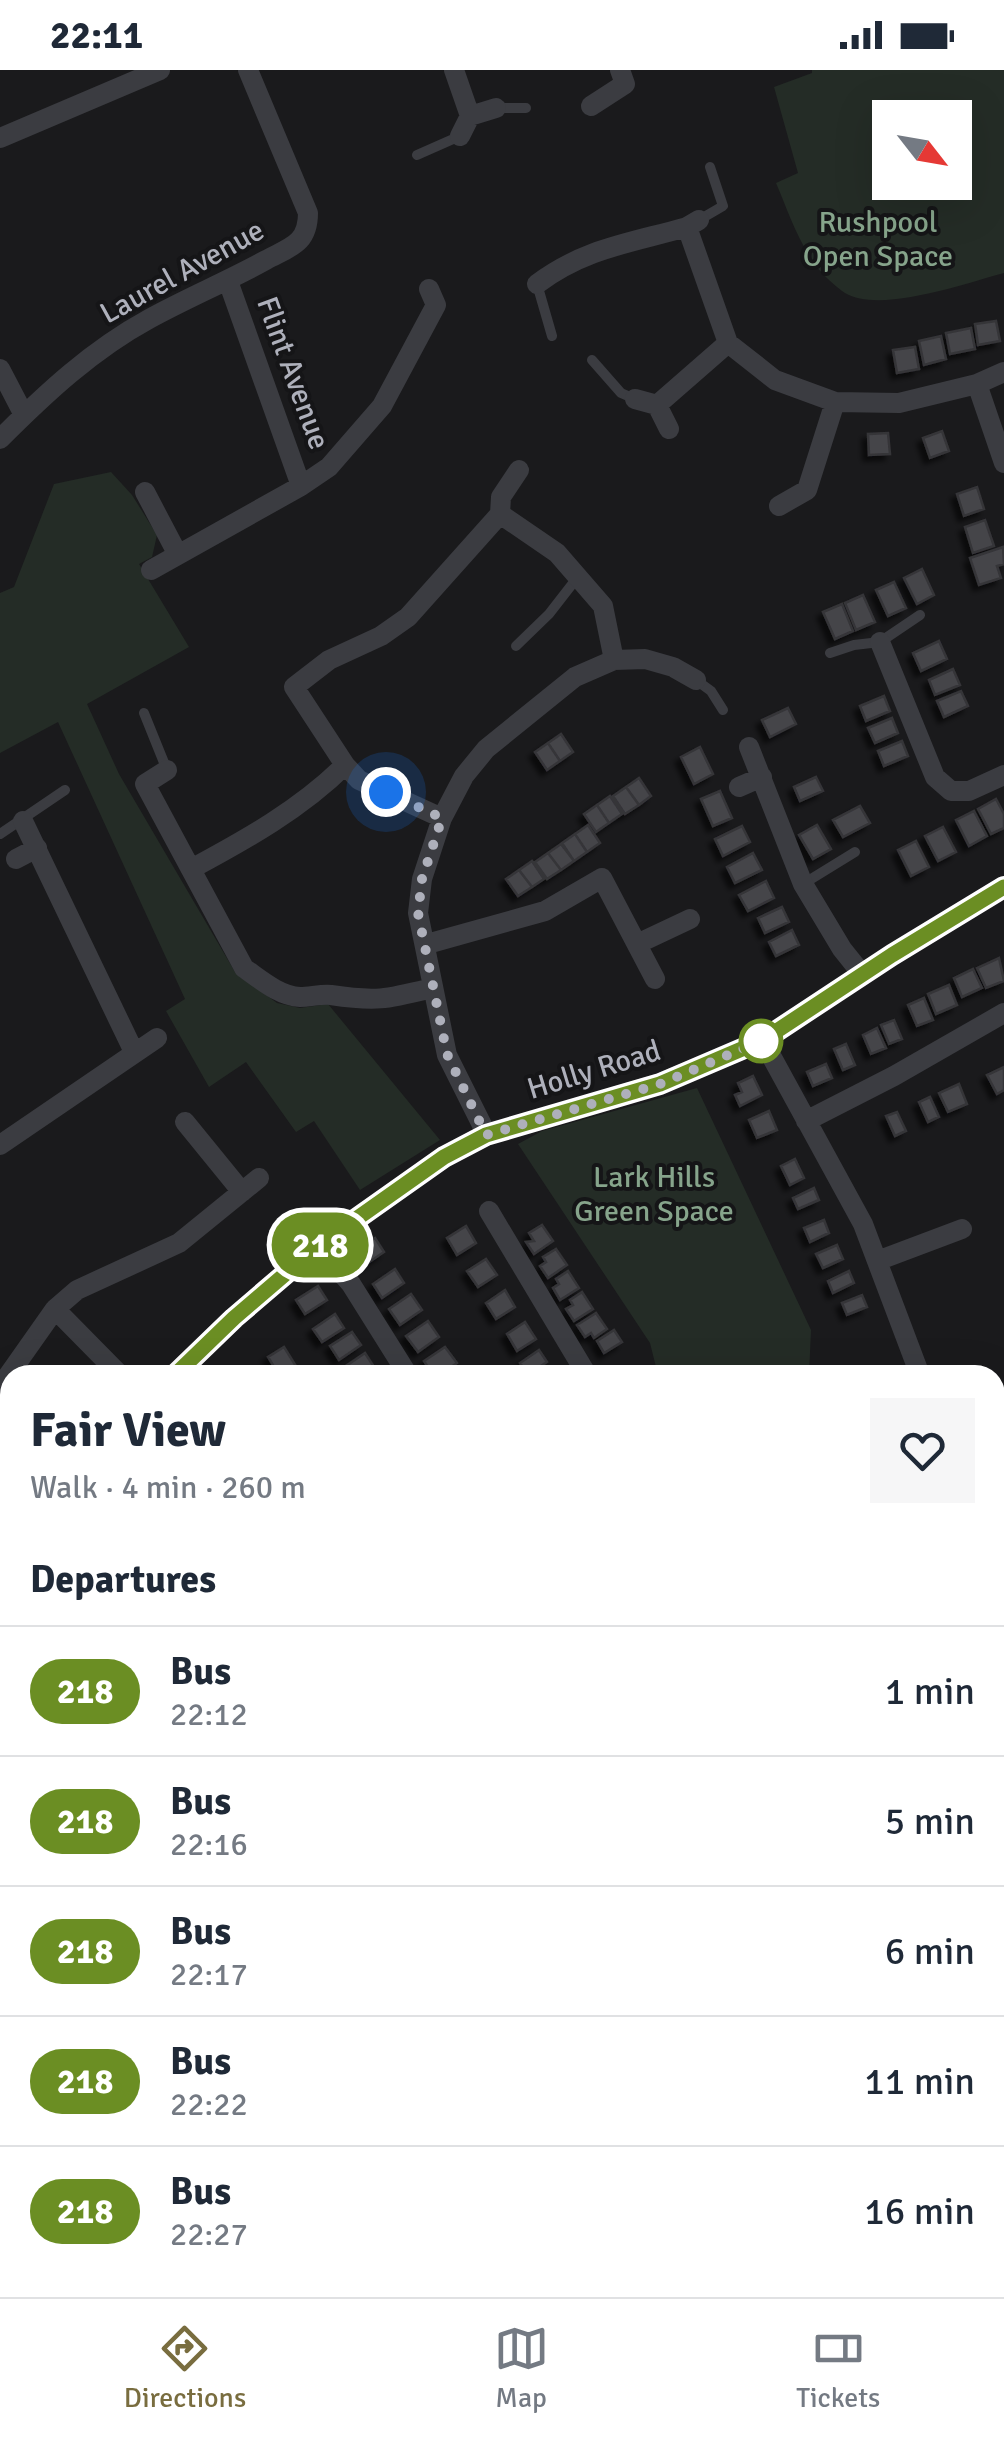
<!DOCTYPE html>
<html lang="en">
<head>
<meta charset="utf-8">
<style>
  body { margin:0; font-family:Signika,sans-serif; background:#f6f6f7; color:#1f2937; height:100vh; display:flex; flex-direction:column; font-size:38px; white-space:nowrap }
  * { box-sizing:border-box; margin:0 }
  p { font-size:32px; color:#747a83 }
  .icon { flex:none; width:55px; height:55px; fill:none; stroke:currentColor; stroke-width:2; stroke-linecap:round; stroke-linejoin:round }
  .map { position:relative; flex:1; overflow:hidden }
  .sheet { position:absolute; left:0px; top:1295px; width:1005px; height:932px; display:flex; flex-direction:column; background:#fff; border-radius:30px 30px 0 0; box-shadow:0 10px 40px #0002 }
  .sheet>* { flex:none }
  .badge { padding:0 20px; border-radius:32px; font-size:35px; line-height:65px }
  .needle { width:65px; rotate:121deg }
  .controls { position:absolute; left:872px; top:30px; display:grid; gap:20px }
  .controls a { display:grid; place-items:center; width:100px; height:100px; border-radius:0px; background:#fff; box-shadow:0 10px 40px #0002; font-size:50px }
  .you { position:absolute; width:50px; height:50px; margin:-25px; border:8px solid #fff; border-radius:50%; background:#1a73e8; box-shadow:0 0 0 15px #1a73e833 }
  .map>.badge { position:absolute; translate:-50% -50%; box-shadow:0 0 0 5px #fff }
  h2 { padding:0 30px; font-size:38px; line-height:90px }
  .round { display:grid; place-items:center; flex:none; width:105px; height:105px; border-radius:0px; background:#f6f6f7 }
  .summary { display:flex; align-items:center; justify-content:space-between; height:170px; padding:0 30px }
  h1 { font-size:48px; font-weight:700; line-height:75px }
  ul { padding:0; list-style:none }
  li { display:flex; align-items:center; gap:30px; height:130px; padding:0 30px; border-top:2px solid #e0e1e3 }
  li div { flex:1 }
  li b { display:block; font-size:38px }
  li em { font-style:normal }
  li .badge { min-width:110px; font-weight:700; text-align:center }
  .status { display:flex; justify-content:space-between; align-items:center; height:70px; padding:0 50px; background:#fff; direction:ltr }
  .status svg { height:28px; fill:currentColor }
  .tab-bar { display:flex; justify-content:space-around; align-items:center; height:140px; border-top:2px solid #e0e1e3; background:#fff; font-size:28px; color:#747a83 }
  .tab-bar a { display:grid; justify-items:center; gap:5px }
  .tab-bar .active { color:#796d3f }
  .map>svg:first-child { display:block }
  .green { fill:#242c26; fill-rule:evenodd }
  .building { fill:#454549; stroke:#353438; stroke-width:2.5; filter:url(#shadow) }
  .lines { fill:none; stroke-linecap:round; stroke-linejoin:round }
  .service { stroke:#3b3c41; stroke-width:10 }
  .minor { stroke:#3b3c41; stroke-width:20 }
  .tertiary { stroke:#3b3c41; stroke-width:25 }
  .line-casing { stroke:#fff; stroke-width:22 }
  .line { stroke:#6b8e23; stroke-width:15 }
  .walk { stroke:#aeb0bb; stroke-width:10; stroke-dasharray:0 18 }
  .stop-dot { fill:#fff; stroke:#6b8e23; stroke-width:5 }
  .labels { text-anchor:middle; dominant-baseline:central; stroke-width:8; stroke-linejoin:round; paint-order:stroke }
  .park-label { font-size:30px; fill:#86a48b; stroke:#151517 }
  .street-label { font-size:30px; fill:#aeb0bb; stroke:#151517 }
</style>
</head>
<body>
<div class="status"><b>22:11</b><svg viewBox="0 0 49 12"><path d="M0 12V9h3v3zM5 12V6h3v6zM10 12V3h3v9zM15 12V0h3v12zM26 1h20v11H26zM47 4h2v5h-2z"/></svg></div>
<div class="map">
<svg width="1004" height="2227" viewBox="0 0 1004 2227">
  <defs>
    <filter id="shadow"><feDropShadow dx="-5.5" dy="5.5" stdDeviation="2.5" flood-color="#0009"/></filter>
  </defs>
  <rect width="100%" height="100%" fill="#1a1a1c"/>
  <path class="green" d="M812,0H1004V203C966,213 880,244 845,223C836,217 823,205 817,197C798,172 788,141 776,113L798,103L774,17L812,3ZM890,48H955V112H890Z
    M111,402L132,425L157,465L152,487L139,494L189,577L87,634L119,704L235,902L277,933L300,938L328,934L440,1070L360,1120L314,1051L296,1062L246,992L209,1017L166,941L185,929L58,652L0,683V523L14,517L54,414Z
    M697,1018L811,1260L809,1305H658L650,1273L518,1074L542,1061Z"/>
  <path class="building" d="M996,251L1000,271L978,275L975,254Z
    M971,258L975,279L950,284L946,263Z
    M941,266L946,289L924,295L919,271Z
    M915,277L919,299L897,303L893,280Z
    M942,361L949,381L930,388L923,368Z
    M888,363L890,384L869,385L868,364Z
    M977,417L984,439L964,446L957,424Z
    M985,450L994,476L973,483L965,457Z
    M1003,477L1004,494L997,496L1001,508L979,515L970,488Z
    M922,499L934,525L917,534L904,508Z
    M894,512L906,538L888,546L876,520Z
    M863,525L875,552L856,560L845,533Z
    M842,534L853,561L835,569L823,542Z
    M939,571L947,589L921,601L913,583Z
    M953,599L960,615L935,625L929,610Z
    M961,621L968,636L944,647L937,631Z
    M884,626L890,641L866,651L860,636Z
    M788,638L796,654L770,667L762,650Z
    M892,648L898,663L875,673L868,658Z
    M561,664L573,682L560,691L548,673Z
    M902,671L908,686L884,696L878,681Z
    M548,673L560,691L547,700L535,682Z
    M700,677L713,704L694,714L681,687Z
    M816,707L823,721L800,731L794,717Z
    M639,708L651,726L639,735L626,717Z
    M626,717L639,735L625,744L613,726Z
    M720,721L732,748L713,756L701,729Z
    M610,726L622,744L609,753L597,735Z
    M996,729L1004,744V758L991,764L978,739Z
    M597,735L609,753L596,762L584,744Z
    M860,736L870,753L843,767L833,750Z
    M974,741L987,766L969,776L956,750Z
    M588,755L600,773L587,782L575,764Z
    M817,755L831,779L813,789L799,765Z
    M742,756L750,772L723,786L715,769Z
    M943,757L956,782L938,791L925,766Z
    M575,764L587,782L574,791L562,773Z
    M916,771L929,797L911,806L898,780Z
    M561,774L574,791L561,800L548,783Z
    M548,783L561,800L547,809L535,792Z
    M753,783L762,800L735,813L727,797Z
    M532,791L544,809L532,817L519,800Z
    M519,800L532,817L518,826L506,809Z
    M766,811L774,828L748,841L739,825Z
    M782,837L789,852L765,863L758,848Z
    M792,860L799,875L776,886L769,872Z
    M999,888L1004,911L986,918L977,898Z
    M973,899L982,918L962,927L954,908Z
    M949,915L957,935L936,944L928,924Z
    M924,928L933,950L917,956L908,935Z
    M894,950L902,969L889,974L881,955Z
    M877,958L886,978L871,984L863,965Z
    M846,974L855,995L843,1000L834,979Z
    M826,994L832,1008L813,1016L807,1002Z
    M1004,997V1020L997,1024L987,1005Z
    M753,1006L762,1025L740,1036L735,1025L742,1022L738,1013Z
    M959,1014L967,1034L948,1042L939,1023Z
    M930,1027L939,1047L928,1052L919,1032Z
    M769,1041L777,1060L757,1068L749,1050Z
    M897,1042L906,1061L895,1066L886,1046Z
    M795,1089L804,1108L790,1115L781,1096Z
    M814,1118L819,1130L798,1139L793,1128Z
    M824,1150L829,1163L810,1172L804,1158Z
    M542,1155L553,1171L534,1184L526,1172L534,1171L529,1163Z
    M466,1156L476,1173L457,1185L447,1168Z
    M375,1168L384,1182L362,1197L353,1183Z
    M837,1175L843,1189L823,1198L816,1184Z
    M556,1179L567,1195L548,1208L540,1196L546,1192L543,1187Z
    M486,1189L497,1205L478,1217L467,1201Z
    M395,1199L404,1213L382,1228L373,1214Z
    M568,1201L579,1218L560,1230L553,1218L559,1214L556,1209Z
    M849,1201L854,1213L833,1223L828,1211Z
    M318,1216L327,1230L305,1244L296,1230Z
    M505,1220L515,1237L496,1249L486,1233Z
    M582,1222L593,1239L574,1251L566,1239L573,1235L570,1230Z
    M411,1224L422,1240L400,1255L389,1239Z
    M862,1225L867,1237L847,1245L842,1233Z
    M596,1243L607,1259L594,1268L591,1263L585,1267L577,1255Z
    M335,1244L344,1258L322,1272L313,1259Z
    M428,1251L439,1267L418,1282L406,1266Z
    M525,1252L536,1269L517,1281L507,1264Z
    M614,1260L622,1272L604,1283L597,1271Z
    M352,1262L361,1275L339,1290L330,1276Z
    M284,1277L299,1301L294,1305H279L268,1287Z
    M445,1277L457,1293L439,1305H433L424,1291Z
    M539,1280L547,1292L541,1296L545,1303L528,1305L520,1293Z
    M365,1283L374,1297L362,1305H347L343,1298Z
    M10,1945V1990L3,1998L0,1996V1965L5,1959L1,1956Z"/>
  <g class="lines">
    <path class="service" d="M496,38H526
      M417,85L460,66
      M699,150L723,136L710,97
      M537,214L552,266
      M592,290L621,323L635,329
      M516,576L549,544L577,508
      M830,583L854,575L880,572L920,545
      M696,610L711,621L723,640
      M144,643L167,700
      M0,764L65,720
      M803,814L855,782
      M303,2227L313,2218"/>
    <path class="minor" d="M454,0L470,46L496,38
      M591,36L625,14L620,0
      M460,66L470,46
      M0,68L160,0
      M687,157L728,273L775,310L835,332L899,333L977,314L1004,302
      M228,211L301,416
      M537,214C585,178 631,173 687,157L699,150
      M0,299L24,345
      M977,314L1004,393
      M635,329L657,335L728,273
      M657,335L669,359
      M0,369C46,323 92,280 149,249C187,228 228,211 266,190C290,177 308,174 308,143L248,0
      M145,422L177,483
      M779,436L807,420L835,332
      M500,444L557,483L603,536L614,590
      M151,500L301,416L329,397L382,336L436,235L429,219
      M880,572L935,707L951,721H969L1004,705
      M749,677L803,814L842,879L862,904
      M167,700L145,714L244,898C260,909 279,926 300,927C310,927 321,924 331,925C377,932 387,929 432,918
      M739,717L762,707
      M442,748L359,710L345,695L294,617L329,590L381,566L408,547L500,444L501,427L519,400
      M23,751L134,982
      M16,789L37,778
      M191,799C245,770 301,739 345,695
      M427,874L545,841L602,808L655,909
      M637,874L690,849
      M763,971L863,1154L920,1305
      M806,1051L894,1006L1004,943
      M185,1052L242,1122
      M487,1065L447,985L418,843L422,809L442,748L464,706L486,679L575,607L614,590L645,589L673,597L696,610
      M0,1075L157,968
      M489,1141L587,1305
      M318,1176L351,1214L408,1305
      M877,1191L962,1159
      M120,1305L55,1239L77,1220L179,1173L259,1108
      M175,1305L233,1248L318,1176L444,1087L487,1065L660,1013L763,971L862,904L1004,817
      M0,1317L55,1239
      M995,1333L1004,1344
      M0,1382L10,1390
      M0,1524L10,1507
      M995,1638L1004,1634
      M10,1745C1,1780 0,1810 10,1845
      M0,2016L10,2025
      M5,2135L10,2147
      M229,2218L238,2227
      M36,2227L40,2223L52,2227
      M119,2227L128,2218"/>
    <path class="tertiary" d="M995,1834L1004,1824
      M436,2227L446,2218"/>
  </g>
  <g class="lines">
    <g class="line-casing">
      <path id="line" d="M175,1305L234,1248L318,1176L444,1087L486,1065L660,1014L763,970L892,885L1004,817"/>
    </g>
    <use href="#line" class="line"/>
    <path class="walk" d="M386,722L442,748L422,809L418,843L447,984L486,1065L660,1014L761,971"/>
  </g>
  <circle class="stop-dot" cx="761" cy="971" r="20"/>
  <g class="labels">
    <g class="park-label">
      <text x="878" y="152">Rushpool<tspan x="878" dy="34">Open Space</tspan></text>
      <text x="654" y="1107">Lark Hills<tspan x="654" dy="34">Green Space</tspan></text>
    </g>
    <g class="street-label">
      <text transform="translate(182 202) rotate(-29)">Laurel Avenue</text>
      <text transform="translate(293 303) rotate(70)">Flint Avenue</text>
      <text transform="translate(594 1000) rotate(-17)">Holly Road</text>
    </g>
  </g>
</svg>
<div class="controls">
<a><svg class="needle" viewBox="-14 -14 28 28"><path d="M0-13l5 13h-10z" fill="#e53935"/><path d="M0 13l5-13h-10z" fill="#747a83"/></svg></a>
</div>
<div class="you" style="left:386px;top:722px"></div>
<b class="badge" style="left:320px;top:1175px;background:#6b8e23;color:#fff">218</b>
<section class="sheet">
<div class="summary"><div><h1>Fair View</h1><p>Walk · 4 min · 260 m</p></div><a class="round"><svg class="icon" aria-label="heart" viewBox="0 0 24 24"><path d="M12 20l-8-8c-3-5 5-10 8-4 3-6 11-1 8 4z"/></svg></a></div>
<h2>Departures</h2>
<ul>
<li><span class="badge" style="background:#6b8e23;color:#fff">218</span><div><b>Bus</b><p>22:12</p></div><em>1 min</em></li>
<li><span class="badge" style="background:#6b8e23;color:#fff">218</span><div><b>Bus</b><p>22:16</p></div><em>5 min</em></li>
<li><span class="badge" style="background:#6b8e23;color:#fff">218</span><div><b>Bus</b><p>22:17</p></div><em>6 min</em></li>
<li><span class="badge" style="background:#6b8e23;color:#fff">218</span><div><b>Bus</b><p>22:22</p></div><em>11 min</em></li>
<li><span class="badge" style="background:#6b8e23;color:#fff">218</span><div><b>Bus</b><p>22:27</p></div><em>16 min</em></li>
</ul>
</section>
</div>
<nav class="tab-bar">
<a class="active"><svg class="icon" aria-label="directions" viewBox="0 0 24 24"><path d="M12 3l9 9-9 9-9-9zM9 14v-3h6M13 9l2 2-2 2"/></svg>Directions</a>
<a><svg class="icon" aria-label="map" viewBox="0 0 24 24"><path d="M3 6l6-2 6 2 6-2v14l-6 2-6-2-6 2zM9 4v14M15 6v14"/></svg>Map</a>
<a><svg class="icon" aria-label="tickets" viewBox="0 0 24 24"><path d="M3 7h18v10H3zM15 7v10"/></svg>Tickets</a>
</nav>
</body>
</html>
